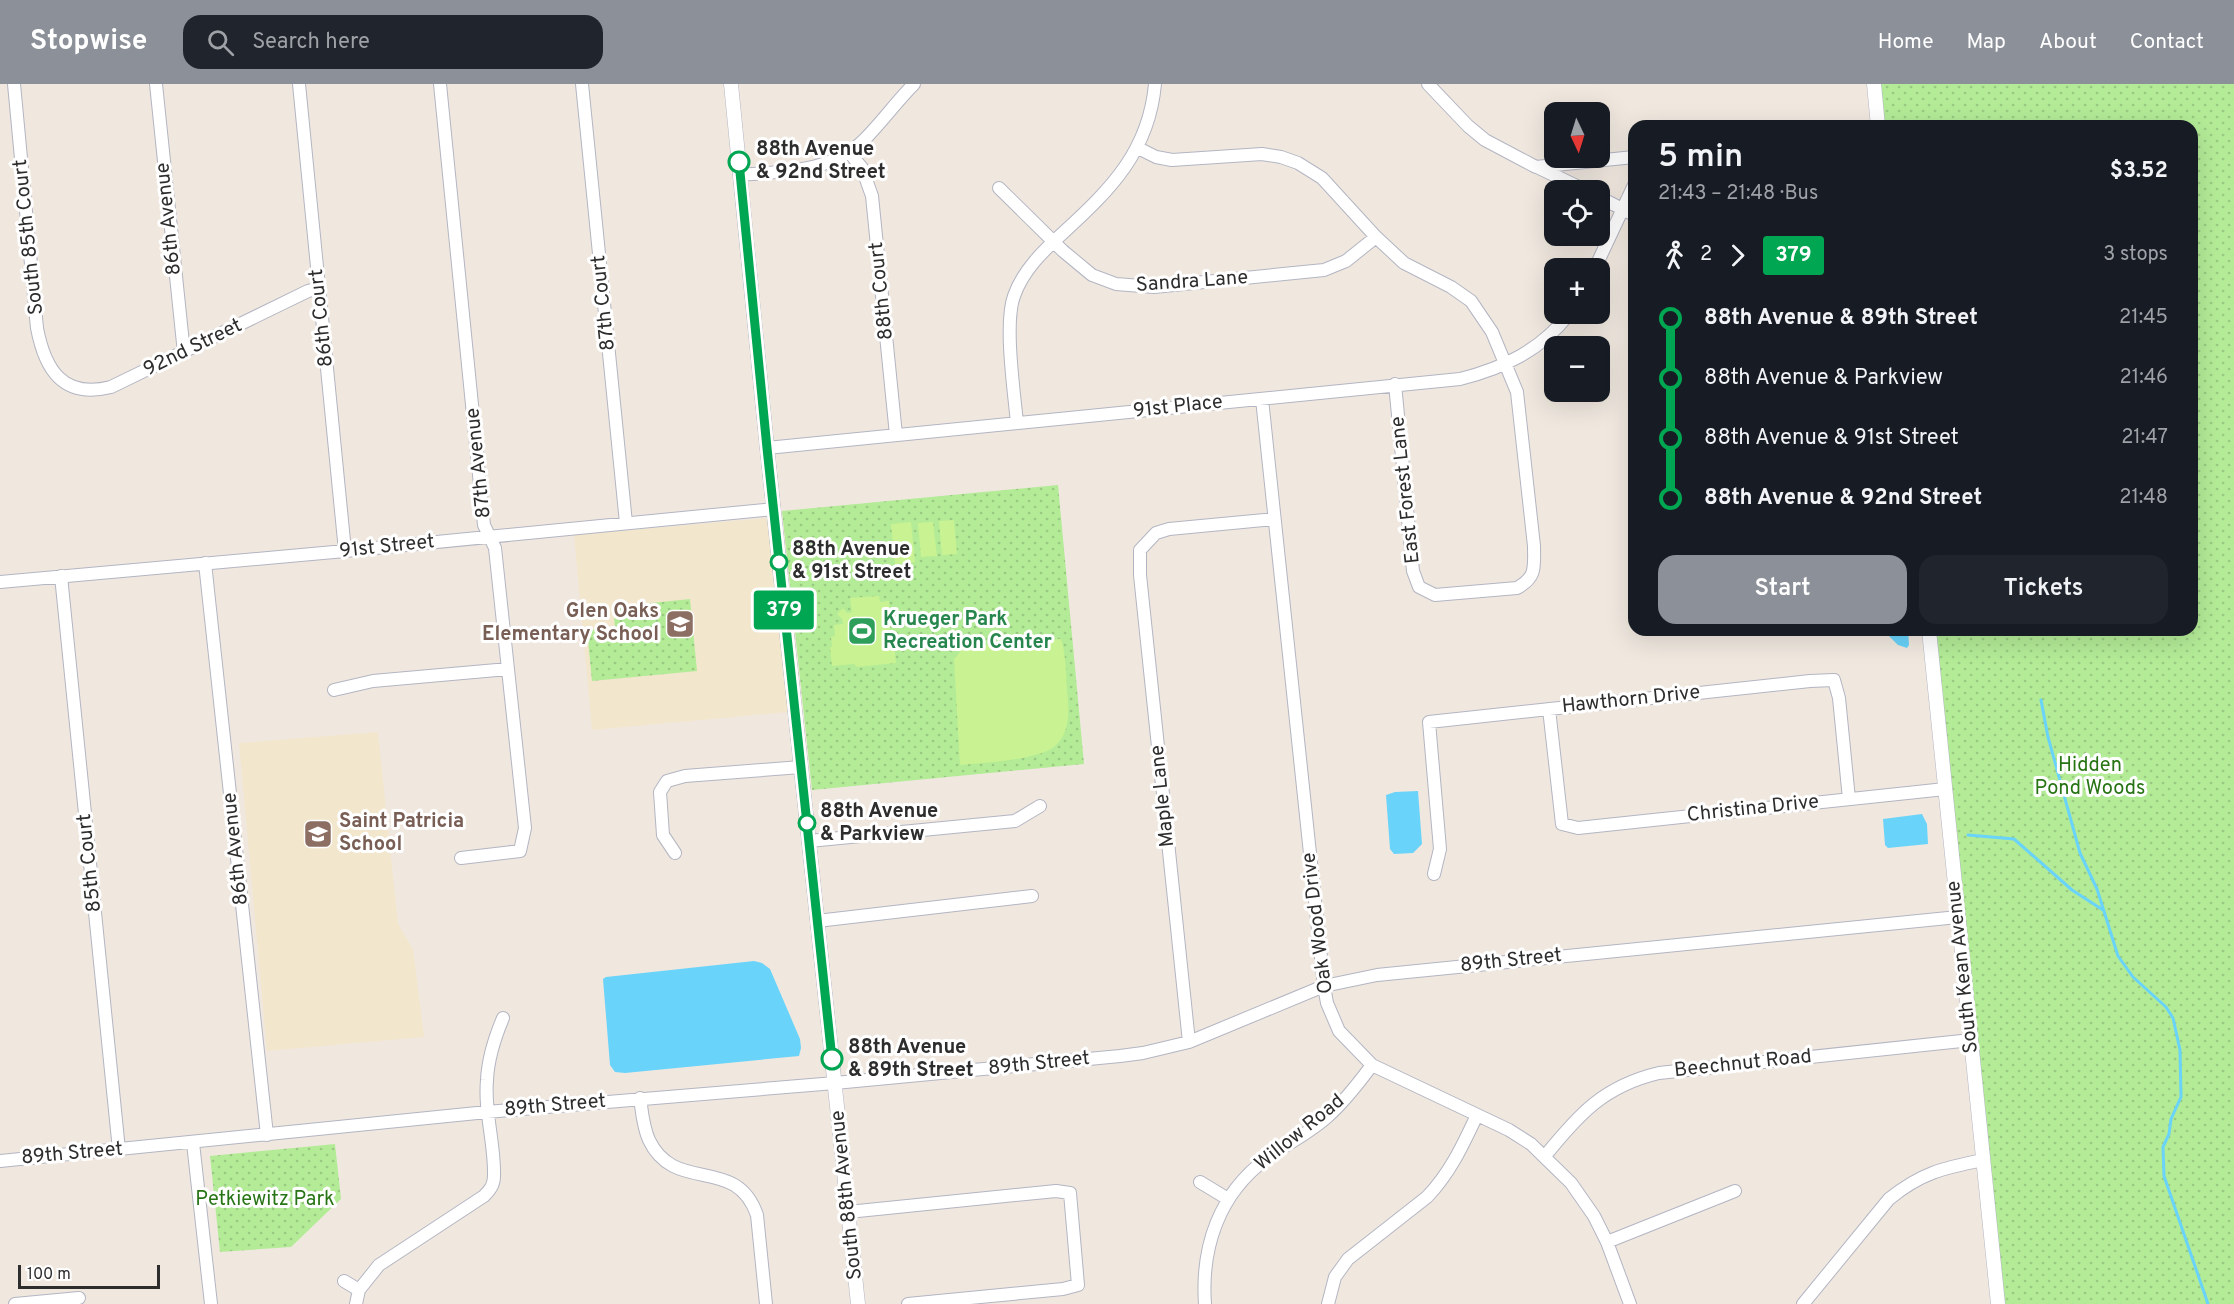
<!DOCTYPE html>
<html lang="en">
<head>
<meta charset="utf-8">
<style>
  body { margin:0; font-family:Overpass,sans-serif; background:#20242c; color:#f1f3f6; height:100vh; display:flex; flex-direction:column; font-size:22px; white-space:nowrap }
  * { box-sizing:border-box; margin:0 }
  p { font-size:20px; color:#9ea1a6 }
  .icon { flex:none; width:33px; height:33px; fill:none; stroke:currentColor; stroke-width:2; stroke-linecap:round; stroke-linejoin:round }
  .map { position:relative; flex:1; overflow:hidden }
  .details { position:absolute; left:1628px; top:36px; width:570px; height:516px; display:flex; flex-direction:column; background:#171b24; border-radius:18px; box-shadow:0 6px 24px #0002 }
  .details>* { flex:none }
  .badge { padding:0 12px; border-radius:4px; font-size:21px; line-height:39px }
  .needle { width:39px; rotate:176deg }
  .fabs { position:absolute; left:1544px; top:18px; display:grid; gap:12px }
  .fabs a { display:grid; place-items:center; width:66px; height:66px; border-radius:12px; background:#171b24; box-shadow:0 6px 24px #0002; font-size:30px }
  .scale { position:absolute; left:18px; bottom:15px; width:142px; box-sizing:border-box; padding-left:6px; border:3px solid #2d2d2d; border-top:0; font-size:16px; line-height:21px; white-space:nowrap; color:#2d2d2d; -webkit-text-stroke:4px #fff; paint-order:stroke }
  .map>.badge { position:absolute; translate:-50% -50%; box-shadow:0 0 0 3px #fff }
  .legs { display:flex; align-items:center; gap:9px; height:66px; padding:0 30px; font-size:20px }
  .legs p { margin-inline-start:auto }
  .headline { display:flex; align-items:center; justify-content:space-between; height:102px; padding:0 30px }
  h1 { font-size:33px; font-weight:600; line-height:45px }
  .button { display:flex; gap:12px; margin-top:auto; padding:12px 30px }
  .button a { flex:1; height:69px; border-radius:18px; background:#8c9099; color:#fff; font-size:24px; font-weight:600; line-height:69px; text-align:center }
  .button a+a { background:#20242c; color:#f1f3f6 }
  ul { padding:0 30px; list-style:none }
  li { display:flex; align-items:center; gap:21px; height:60px; font-size:22px }
  li i { display:grid; place-items:center; width:9px; height:100%; margin:0 8px; background:currentColor }
  li i::after { content:''; width:15px; height:15px; margin:-8px; border:4px solid; border-radius:50%; background:#171b24 }
  li p { margin-inline-start:auto }
  li:first-child i { background:linear-gradient(#0000 50%,currentColor 0) }
  li:last-child i { background:linear-gradient(currentColor 50%,#0000 0) }
  header { display:flex; align-items:center; gap:36px; box-sizing:border-box; height:84px; padding:0 30px; background:#8c9099; color:#fff }
  header strong { font-size:28px }
  nav { display:flex; gap:33px; margin-inline-start:auto; font-size:21px }
  .search { width:420px; height:54px; background:#20242c; display:flex; align-items:center; gap:15px; box-sizing:border-box; padding:0 21px; border-radius:18px; color:#9ea1a6; font-size:22px }
  .map>svg:first-child { display:block }
  .education { fill:#f2e6cd }
  .park { fill:url(#park-dots) }
  .pitch { fill:#c9f392 }
  .water { fill:#69d3fa }
  .lines { fill:none; stroke-linecap:round; stroke-linejoin:round }
  .stream { stroke:#69d3fa; stroke-width:3 }
  .minor-casing { stroke:#b3b5c2; stroke-width:14 }
  .tertiary-casing { stroke:#b3b5c2; stroke-width:15 }
  .minor { stroke:#fff; stroke-width:12 }
  .tertiary { stroke:#fff; stroke-width:14 }
  .line-1-casing { stroke:#fff; stroke-width:14 }
  .line-1 { stroke:#00a651; stroke-width:9 }
  .stop-1-dot { fill:#fff; stroke:#00a651; stroke-width:3 }
  .labels { text-anchor:middle; dominant-baseline:central; stroke-width:6; stroke-linejoin:round; paint-order:stroke }
  .stop-label { font-size:20px; font-weight:bold; fill:#2d2d2d; stroke:#fff; text-anchor:start }
  .street-label { font-size:20px; fill:#2d2d2d; stroke:#fff }
  .education-label { font-size:20px; font-weight:bold; fill:#785e54; stroke:#fff; text-anchor:end }
  .leisure-label { font-size:20px; font-weight:bold; fill:#27864d; stroke:#fff; text-anchor:start }
  .park-label { font-size:20px; fill:#277414; stroke:#fff }
</style>
</head>
<body>
<header>
<strong>Stopwise</strong>
<div class="search"><svg class="icon" aria-label="search" viewBox="0 0 24 24"><circle cx="10" cy="10" r="6"/><path d="M15 15l6 6"/></svg>Search here</div>
<nav><a>Home</a><a>Map</a><a>About</a><a>Contact</a></nav>
</header>
<div class="map">
<svg width="2234" height="1220" viewBox="0 0 2234 1220">
  <defs>
    <pattern id="park-dots" width="8" height="8" patternUnits="userSpaceOnUse" patternTransform="scale(1.5)"><rect width="8" height="8" fill="#b3eb97"/><path d="M2 2h.1M6 6h.1" fill="none" stroke="#9aca82" stroke-width="1.8" stroke-linecap="round"/></pattern>
  </defs>
  <rect width="100%" height="100%" fill="#f0e8df"/>
  <path class="education" d="M767,434L788,628L592,646L574,451Z
    M378,648L398,840L413,865L424,953L267,967L239,659Z"/>
  <path class="park" d="M1874,0H2234V1220H1998L1930,546H2192V42H1878Z
    M1058,401L1084,680L812,706L782,427Z
    M690,515L697,587L592,597L587,546L615,543L613,523Z
    M335,1060L341,1115L291,1163L220,1168L210,1072Z"/>
  <path class="pitch" d="M954,436L957,470L942,471L939,437Z
    M911,438L915,478L895,480L891,440Z
    M933,438L937,472L921,473L918,439Z
    M879,512L880,518L889,517L891,559L894,560L896,579L857,583L854,580L832,582L830,563H832L831,553L835,552L834,541L843,540L842,535L837,530L843,524L847,529L852,528L850,514Z
    M1061,555C1066,571 1066,589 1067,606C1069,625 1071,648 1055,662C1040,676 981,679 960,681L954,575L964,563Z"/>
  <path class="water" d="M1883,546H1908L1909,561L1907,564L1898,561Z
    M1418,707L1422,760L1413,769L1394,770L1390,765L1386,711L1395,708Z
    M1922,730L1927,740L1928,760L1888,764L1885,761L1883,735Z
    M754,877L762,879L770,885L800,955L801,964L799,972L625,989L615,988L610,981L603,895L606,893Z"/>
  <g class="lines">
    <path class="stream" d="M2041,616L2048,653L2080,769L2097,805L2118,872L2133,893L2166,923L2173,934L2180,966L2181,1013L2171,1035L2169,1050L2163,1063L2164,1092L2208,1220
      M1968,751L2014,755L2072,806L2103,826"/>
    <g class="minor-casing">
      <path id="minor" d="M14,0L37,244C45,286 63,315 111,303L308,207L319,204
        M156,0L184,269
        M299,0L345,467
        M440,0L484,441L495,464L525,744L520,767L461,774
        M582,0L626,439
        M1428,0L1468,42L1485,56L1536,83L1634,73
        M1138,64L1156,73L1172,76L1262,70L1281,73L1298,79L1322,94L1376,153L1404,179L1451,203L1471,217L1492,248L1517,308L1534,462C1534,483 1537,493 1517,504L1435,511L1419,503L1413,487L1395,300
        M849,68L862,84L872,112L896,351
        M1537,83L1585,106
        M740,91C783,87 831,89 864,56C882,38 896,18 914,0
        M999,104L1063,167L1092,191L1116,200L1154,203L1324,186L1346,177L1376,153
        M1599,113L1634,131
        M1595,184L1634,101
        M1262,315L1324,902L1327,919L1339,947L1372,981L1509,1046L1531,1060L1571,1099L1594,1132L1607,1158L1630,1220
        M1017,339C1014,307 1004,239 1014,212C1023,186 1044,166 1064,148C1111,105 1149,67 1155,0
        M767,364L1460,295C1504,284 1541,266 1569,230
        M1140,466V491L1189,958
        M1140,466L1156,449L1169,445L1274,435
        M205,479L267,1051
        M61,492L119,1066
        M0,498L345,467L774,425
        M334,606L373,597L508,585
        M1549,625L1562,740L1578,744L1945,705
        M809,757L1015,737L1040,722
        M675,769L663,751L660,708L667,697L685,692L801,683
        M1434,790L1440,765L1429,638L1810,597L1834,596L1839,614L1849,715
        M817,837L1032,812
        M640,1014C642,1028 643,1043 649,1056C675,1111 736,1070 757,1131L766,1220
        M193,1059L211,1220
        M1545,1072C1579,1030 1604,1002 1659,989L1971,956
        M0,1077L487,1028L835,999L1120,972L1143,969L1189,958L1324,902L1377,891L1958,833
        M1200,1098L1228,1115
        M848,1128L1056,1107L1070,1109L1078,1201L1063,1205L908,1220
        M1607,1158L1735,1107
        M344,1197L359,1206
        M15,1220L79,1214
        M356,1220L359,1206L379,1181L484,1112C490,1106 494,1101 494,1092C495,1060 484,1028 487,996C488,974 495,953 503,934
        M1205,1220C1201,1163 1219,1110 1266,1075C1286,1060 1308,1050 1327,1033C1344,1018 1358,1000 1372,981
        M1328,1220L1335,1193L1348,1175L1427,1113C1450,1089 1463,1061 1477,1031
        M1803,1220L1889,1115C1921,1089 1943,1084 1983,1076"/>
    </g>
    <g class="tertiary-casing">
      <path id="tertiary" d="M731,0L767,364L858,1220
        M1874,0L1878,42
        M1929,546L1998,1220"/>
    </g>
    <use href="#minor" class="minor"/>
    <use href="#tertiary" class="tertiary"/>
  </g>
  <g class="lines">
    <g class="line-1-casing">
      <path id="line-1" d="M739,78L767,364L832,975"/>
    </g>
    <use href="#line-1" class="line-1"/>
  </g>
  <defs>
    <g id="school-square" transform="scale(1.5)"><rect x="-9" y="-9" width="18" height="18" rx="4" fill="#8d6e63" stroke="#fff"/><path d="M0-5L7-2L0 1L-7-2ZM-4 1L0 2.5L4 1V4Q0 6-4 4Z" fill="#fff"/></g>
    <g id="stadium-square" transform="scale(1.5)"><rect x="-9" y="-9" width="18" height="18" rx="4" fill="#2e9e5b" stroke="#fff"/><path d="M0-5a6.5 5 0 1 0 0 10a6.5 5 0 1 0 0-10ZM-3.5-1.8h7v3.6h-7Z" fill="#fff"/></g>
  </defs>
  <g fill-rule="evenodd">
    <use href="#school-square" x="680" y="540"/>
    <use href="#stadium-square" x="862" y="547"/>
    <use href="#school-square" x="318" y="750"/>
  </g>
  <g class="stop-1-dot">
    <circle cx="739" cy="78" r="10"/>
    <circle cx="779" cy="478" r="8"/>
    <circle cx="807" cy="739" r="8"/>
    <circle cx="832" cy="975" r="10"/>
  </g>
  <g class="labels">
    <g class="stop-label">
      <text x="756" y="66">88th Avenue<tspan x="756" dy="23">&amp; 92nd Street</tspan></text>
      <text x="792" y="466">88th Avenue<tspan x="792" dy="23">&amp; 91st Street</tspan></text>
      <text x="820" y="728">88th Avenue<tspan x="820" dy="23">&amp; Parkview</tspan></text>
      <text x="848" y="964">88th Avenue<tspan x="848" dy="23">&amp; 89th Street</tspan></text>
    </g>
    <g class="street-label">
      <text transform="translate(169 135) rotate(-96)">86th Avenue</text>
      <text transform="translate(29 153) rotate(-96)">South 85th Court</text>
      <text transform="translate(1192 198) rotate(-4)">Sandra Lane</text>
      <text transform="translate(882 207) rotate(-96)">88th Court</text>
      <text transform="translate(604 219) rotate(-96)">87th Court</text>
      <text transform="translate(322 234) rotate(-96)">86th Court</text>
      <text transform="translate(193 264) rotate(-26)">92nd Street</text>
      <text transform="translate(1178 323) rotate(-6)">91st Place</text>
      <text transform="translate(479 379) rotate(-96)">87th Avenue</text>
      <text transform="translate(1406 406) rotate(-96)">East Forest Lane</text>
      <text transform="translate(387 463) rotate(-6)">91st Street</text>
      <text transform="translate(1631 616) rotate(-6)">Hawthorn Drive</text>
      <text transform="translate(1163 712) rotate(-96)">Maple Lane</text>
      <text transform="translate(1753 725) rotate(-6)">Christina Drive</text>
      <text transform="translate(236 765) rotate(-96)">86th Avenue</text>
      <text transform="translate(90 779) rotate(-96)">85th Court</text>
      <text transform="translate(1318 839) rotate(-97)">Oak Wood Drive</text>
      <text transform="translate(1511 877) rotate(-6)">89th Street</text>
      <text transform="translate(1963 883) rotate(-96)">South Kean Avenue</text>
      <text transform="translate(1039 980) rotate(-6)">89th Street</text>
      <text transform="translate(1743 980) rotate(-6)">Beechnut Road</text>
      <text transform="translate(555 1022) rotate(-5)">89th Street</text>
      <text transform="translate(1300 1049) rotate(-39)">Willow Road</text>
      <text transform="translate(72 1070) rotate(-5)">89th Street</text>
      <text transform="translate(847 1111) rotate(-96)">South 88th Avenue</text>
    </g>
    <g class="education-label">
      <text x="659" y="528">Glen Oaks<tspan x="659" dy="23">Elementary School</tspan></text>
      <text x="339" y="738" text-anchor="start">Saint Patricia<tspan x="339" dy="23">School</tspan></text>
    </g>
    <g class="leisure-label">
      <text x="883" y="536">Krueger Park<tspan x="883" dy="23">Recreation Center</tspan></text>
    </g>
    <g class="park-label">
      <text x="2090" y="682">Hidden<tspan x="2090" dy="23">Pond Woods</tspan></text>
      <text x="265" y="1116">Petkiewitz Park</text>
    </g>
  </g>
</svg>
<div class="fabs">
<a><svg class="needle" viewBox="-14 -14 28 28"><path d="M0-13l5 13h-10z" fill="#e53935"/><path d="M0 13l5-13h-10z" fill="#9ea1a6"/></svg></a>
<a><svg class="icon" aria-label="locate" viewBox="0 0 24 24"><circle cx="12" cy="12" r="6"/><path d="M12 2v4M12 18v4M2 12h4M18 12h4"/></svg></a>
<a>+</a>
<a>−</a>
</div>
<div class="scale">100 m</div>
<b class="badge" style="left:784px;top:526px;background:#00a651;color:#fff">379</b>
<section class="details">
<div class="headline"><div><h1>5 min</h1><p>21:43 – 21:48 · Bus</p></div><b>$3.52</b></div>
<div class="legs"><svg class="icon" aria-label="walk" viewBox="0 0 24 24"><circle cx="13" cy="4" r="2"/><path d="M13 8l-2 6 4 7M11 14l-3 7M7 12l3-4h3l4 4"/></svg>2<svg class="icon" aria-label="forward" viewBox="0 0 24 24"><path d="M9 5l7 7-7 7"/></svg><b class="badge" style="background:#00a651;color:#fff">379</b><p>3 stops</p></div>
<ul>
<li><i style="color:#00a651"></i><b>88th Avenue &amp; 89th Street</b><p>21:45</p></li>
<li><i style="color:#00a651"></i><span>88th Avenue &amp; Parkview</span><p>21:46</p></li>
<li><i style="color:#00a651"></i><span>88th Avenue &amp; 91st Street</span><p>21:47</p></li>
<li><i style="color:#00a651"></i><b>88th Avenue &amp; 92nd Street</b><p>21:48</p></li>
</ul>
<div class="button"><a>Start</a><a>Tickets</a></div>
</section>
</div>
</body>
</html>
